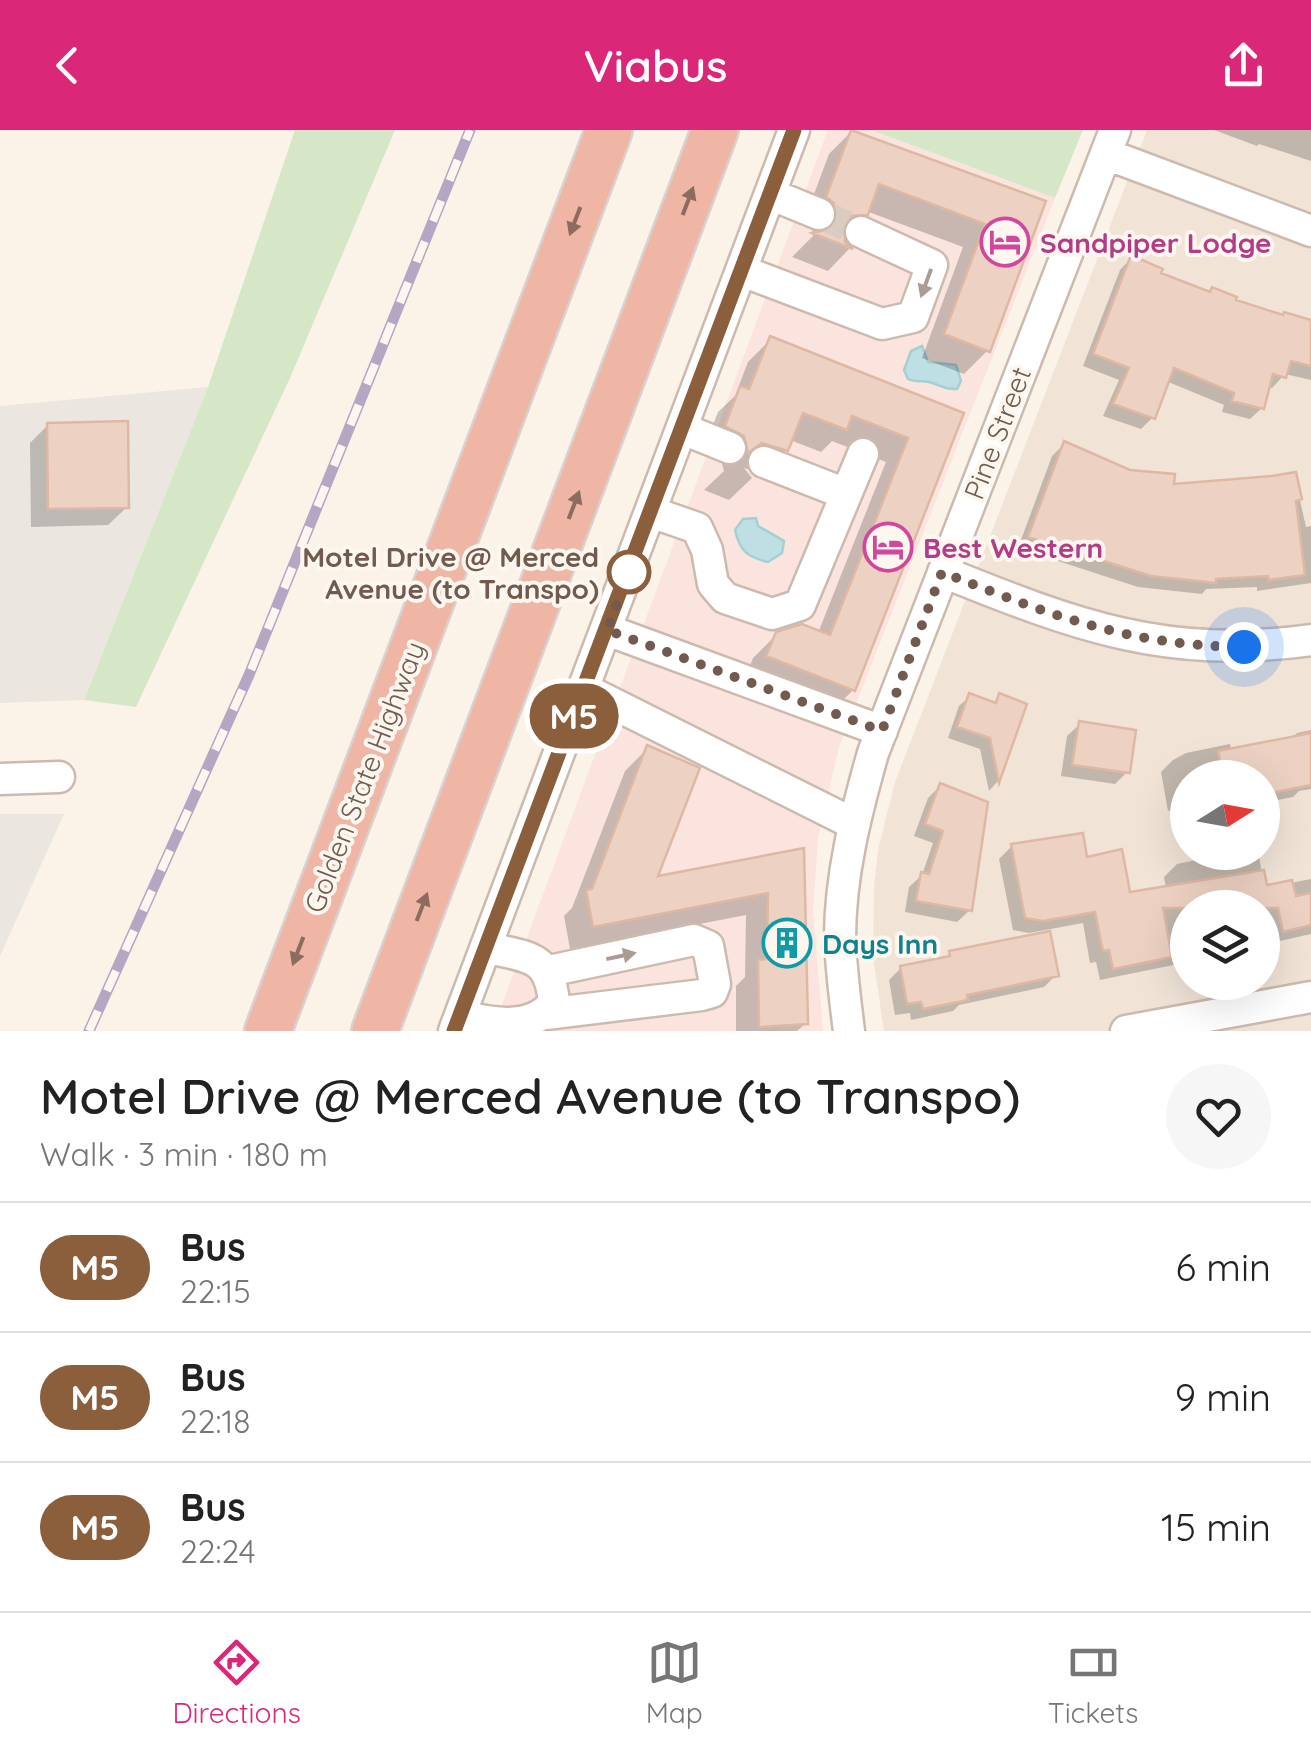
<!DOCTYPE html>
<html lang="en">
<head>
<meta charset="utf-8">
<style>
  body { margin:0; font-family:Quicksand,sans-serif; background:#f6f6f6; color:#222; height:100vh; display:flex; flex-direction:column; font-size:38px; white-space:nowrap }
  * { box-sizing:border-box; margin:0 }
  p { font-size:32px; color:#767676 }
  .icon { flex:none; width:55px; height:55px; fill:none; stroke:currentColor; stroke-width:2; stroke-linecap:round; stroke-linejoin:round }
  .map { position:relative; height:901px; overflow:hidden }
  .side { display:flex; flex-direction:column; background:#fff; flex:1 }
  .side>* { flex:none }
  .badge { padding:0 20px; border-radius:32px; font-size:35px; line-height:65px }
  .needle { width:65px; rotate:79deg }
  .controls { position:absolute; left:1170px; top:630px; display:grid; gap:20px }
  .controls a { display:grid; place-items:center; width:110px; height:110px; border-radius:50%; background:#fff; box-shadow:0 10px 40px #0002; font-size:50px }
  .you { position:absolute; width:50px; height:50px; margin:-25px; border:8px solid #fff; border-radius:50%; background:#1a73e8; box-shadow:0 0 0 15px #1a73e833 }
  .map>.badge { position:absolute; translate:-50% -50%; box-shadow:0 0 0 5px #fff }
  .round { display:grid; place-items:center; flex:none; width:105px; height:105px; border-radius:52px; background:#f6f6f6 }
  .headline { display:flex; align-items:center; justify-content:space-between; height:170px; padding:0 40px }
  h1 { font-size:48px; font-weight:600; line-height:75px }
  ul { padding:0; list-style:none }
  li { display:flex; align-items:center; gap:30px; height:130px; padding:0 40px; border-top:2px solid #e0e0e0 }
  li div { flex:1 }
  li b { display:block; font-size:38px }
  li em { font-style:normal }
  li .badge { min-width:110px; font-weight:700; text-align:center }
  header { display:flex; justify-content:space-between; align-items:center; height:130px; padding:0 40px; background:#db2777; color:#fff; font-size:45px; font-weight:600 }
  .dock { display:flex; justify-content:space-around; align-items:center; height:140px; border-top:2px solid #e0e0e0; background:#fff; font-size:28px; color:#767676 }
  .dock a { display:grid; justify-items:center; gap:5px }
  .dock .on { color:#db2777 }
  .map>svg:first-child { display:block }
  .residential { fill:#f1e4d7; fill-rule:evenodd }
  .commercial { fill:#fae4dd }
  .industrial { fill:#ece6e1 }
  .green { fill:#d6e7c8 }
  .water { fill:#bedfe3; stroke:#a6cfd3; stroke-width:2.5 }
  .shadow { fill:#0003 }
  .building { fill:#edd2c3; stroke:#dfb8a4; stroke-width:2.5 }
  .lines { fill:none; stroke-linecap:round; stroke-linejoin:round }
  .minor-tunnel { stroke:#d9cdc2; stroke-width:30; stroke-dasharray:30 15; stroke-linecap:butt }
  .minor-casing { stroke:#ccbaaf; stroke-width:35 }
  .highway-casing { stroke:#d8d1cd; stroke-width:50 }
  .minor { stroke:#fff; stroke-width:30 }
  .highway { stroke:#efb5a5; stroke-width:45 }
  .rail-casing { stroke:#b5a7c4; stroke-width:11 }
  .rail { stroke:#fdf7ef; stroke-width:8; stroke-dasharray:22; stroke-linecap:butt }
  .oneway { fill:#8b6c5f }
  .oneway2 { fill:#aa9c95 }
  .line-casing { stroke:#fff; stroke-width:22 }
  .line { stroke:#8b5e3c; stroke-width:15 }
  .walk { stroke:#725a4e; stroke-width:10; stroke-dasharray:0 18 }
  .stop-dot { fill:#fff; stroke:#8b5e3c; stroke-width:5 }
  .labels { text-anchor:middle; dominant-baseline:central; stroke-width:8; stroke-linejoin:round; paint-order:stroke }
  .hotel-label { font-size:28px; font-weight:bold; fill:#b23c85; stroke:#fdf7ef; text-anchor:start }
  .street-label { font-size:28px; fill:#725a4e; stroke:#fdf7ef }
  .stop-label { font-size:28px; font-weight:bold; fill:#725a4e; stroke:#fdf7ef; text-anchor:end }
  .culture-label { font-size:28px; font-weight:bold; fill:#0d838f; stroke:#fdf7ef; text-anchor:start }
</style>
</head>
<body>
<header><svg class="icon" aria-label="back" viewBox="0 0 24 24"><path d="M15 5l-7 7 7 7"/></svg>Viabus<svg class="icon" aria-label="share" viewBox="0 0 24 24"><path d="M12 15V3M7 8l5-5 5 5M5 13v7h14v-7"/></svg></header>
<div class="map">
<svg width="1311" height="901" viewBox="0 0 1311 901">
  <rect width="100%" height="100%" fill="#fbf3e8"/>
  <path class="residential" d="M1147,0H1311V901H884L873,827L874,757L878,720L895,652ZM1188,648H1262V722H1188ZM1188,778H1262V852H1188Z"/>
  <path class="commercial" d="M828,0H871L1055,68L839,617L818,708L813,782L823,901H492Z"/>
  <path class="industrial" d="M208,257L84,570L0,573V276Z
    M0,684H64L0,826Z"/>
  <path class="green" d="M295,0H395L290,248L136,577L84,570L208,257Z
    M871,0H1083L1055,68Z"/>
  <path class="water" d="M922,216L928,232L956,235L961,251L957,259C944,260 941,255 929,252C921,250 916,253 908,249L904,240L911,221Z
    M756,388L758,396L784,411L782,423L768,432C748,427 740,422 735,400L743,389Z"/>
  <path class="shadow" d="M1214,0H1311V31L1259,14L1257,16Z
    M852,1L1043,73L988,220L964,244L922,228L963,117L866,81L842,106L843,113L849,119L828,141L792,127L813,106L812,97L804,91L829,24Z
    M1131,128L1158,145L1282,187L1311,192V250L1285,244L1272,258L1267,257L1262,278L1250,289L1222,282L1224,275L1166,251L1153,287L1141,299L1103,286L1119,250L1083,236L1120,140Z
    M771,209L961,284L853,560L830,583L745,549L753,528L777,504L818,503L886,332L832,311L821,322L790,310L786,320L762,343L744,338L752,348L729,370L704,360L724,341L721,329L703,320L718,282L735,266L748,232Z
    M48,295L127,377L108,395L31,397L30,313Z
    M1064,314L1170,356L1294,344L1306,397L1311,396V453L1257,461V457L1206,459L1202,464L1138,457L1018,418L1052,326Z
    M970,566L992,574L1000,566L1023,575L997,652L989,661L980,619L948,608L959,576Z
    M1080,594L1127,642L1115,654L1061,646L1067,606Z
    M1311,600V659L1299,661L1293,667L1262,673V648H1188V677L1168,681L1161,642L1173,630L1186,623L1230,614L1231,621L1290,610L1297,603Z
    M648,618L654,750L802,721L806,893L797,901H736V856L745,847L746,785L570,819L564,786L572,778L625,641Z
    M940,656L970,780L957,792L905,782L909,757L922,745L933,713L914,706L928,668Z
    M1012,716L1085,730L1128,766L1166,759L1164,747L1177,734L1234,722H1258L1265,758L1311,749V804L1262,815V778H1188V832L1100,850L1096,832L1090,833L1083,793L1029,803L1013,800L999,729Z
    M950,823L1056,845L1044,857L959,875L953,881L911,890L910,883L895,885L889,850L901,838L944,830Z"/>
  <path class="building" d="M851,0L1046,71L990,222L944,204L985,94L879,54L868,85L851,86L844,95L845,112L853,119L812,103L830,99L837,90L834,73L826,67Z
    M1131,125L1163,139L1161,143L1210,162L1212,157L1237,167L1236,170L1283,185L1284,182L1311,190V236L1291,231L1286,248L1273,244L1264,279L1232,271L1234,263L1174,238L1155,289L1113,274L1129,238L1093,224Z
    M770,206L964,283L855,561L766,526L776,502L802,494L830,505L908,308L852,286L847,300L803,283L788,321L762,313L748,323L744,306L725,296L740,256L749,259Z
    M128,291L129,378L48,379L47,293Z
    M1064,311L1130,340L1175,344L1174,354L1272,346L1296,342L1302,369L1296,371L1305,445L1269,450L1268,446L1216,449V453L1151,446L1028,407Z
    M969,563L996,573L999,563L1027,574L999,653L990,608L957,597Z
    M1079,591L1136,600L1130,643L1072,635Z
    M1311,603V655L1262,665V648H1223L1218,621Z
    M647,615L700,638L658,746L804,718L808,894L759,897L758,830L767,829L768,763L593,797L586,760L592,759Z
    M940,653L988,672L972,781L916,771L921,742L929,744L943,701L925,694Z
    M1083,703L1087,727L1122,719L1130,762L1264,740L1267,755L1292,750L1296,766L1311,763V795L1283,802L1278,778H1163L1172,827L1113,839L1109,820L1103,821L1095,782L1043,791L1025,788L1011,714Z
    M1050,801L1059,846L967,865L968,870L923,879L921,872L907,874L900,836L950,826L949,821Z"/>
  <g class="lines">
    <path class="minor-tunnel" d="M819,84L861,102"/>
    <g class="minor-casing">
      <path id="minor" d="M1106,24L1311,101
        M770,64L819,84
        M742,141L882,194L913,187L932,135L861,102
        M683,299L730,318
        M764,332L846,364
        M651,382L697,398L707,420L713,454L725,468L772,484L800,475L863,324
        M943,442C1075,495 1165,530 1311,510
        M607,500L882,601
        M584,559L854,694
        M0,649L59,647
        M546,884L702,865L712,862L715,854L708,816L694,810L549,841
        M460,885C491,894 534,901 554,872C549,823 527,828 486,817
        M454,901L794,0
        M849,901C845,870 841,839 840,808C840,745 856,683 873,623L1115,0
        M1126,901L1311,867"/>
    </g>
    <g class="highway-casing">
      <path id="highway" d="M268,901L609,0
        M375,901L715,0"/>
    </g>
    <use href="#minor" class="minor"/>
    <use href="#highway" class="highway"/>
    <g class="rail-casing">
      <path id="rail" d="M89,901L249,545L470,0"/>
    </g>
    <use href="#rail" class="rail"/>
  </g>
  <defs><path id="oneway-solid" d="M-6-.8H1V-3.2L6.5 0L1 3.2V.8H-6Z" transform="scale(2.5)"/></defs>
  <g class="oneway">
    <use href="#oneway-solid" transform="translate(688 71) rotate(-69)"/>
    <use href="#oneway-solid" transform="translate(575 91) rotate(111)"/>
    <use href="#oneway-solid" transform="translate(574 375) rotate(-69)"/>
    <use href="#oneway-solid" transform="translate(422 777) rotate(-69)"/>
    <use href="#oneway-solid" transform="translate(298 821) rotate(111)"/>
  </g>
  <g class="oneway2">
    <use href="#oneway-solid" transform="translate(926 153) rotate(110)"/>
    <use href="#oneway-solid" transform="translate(621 826) rotate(-12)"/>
  </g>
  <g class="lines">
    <g class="line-casing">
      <path id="line" d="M454,901L794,0"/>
    </g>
    <use href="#line" class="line"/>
    <path class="walk" d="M629,442L607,500L882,601L942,442C1047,484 1129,516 1244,517"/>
  </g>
  <defs>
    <g id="hotel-ring" transform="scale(2.5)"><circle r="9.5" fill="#fdf7ef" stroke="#d1479c" stroke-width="1.5"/><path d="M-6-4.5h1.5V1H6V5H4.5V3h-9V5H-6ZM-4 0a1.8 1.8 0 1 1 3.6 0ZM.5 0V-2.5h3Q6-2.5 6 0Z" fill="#d1479c"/></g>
    <g id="building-ring" transform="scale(2.5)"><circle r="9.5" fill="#fdf7ef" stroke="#0f9aa8" stroke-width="1.5"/><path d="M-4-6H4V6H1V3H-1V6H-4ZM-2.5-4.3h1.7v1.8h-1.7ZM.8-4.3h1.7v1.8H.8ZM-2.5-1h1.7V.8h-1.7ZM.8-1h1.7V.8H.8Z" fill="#0f9aa8"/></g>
  </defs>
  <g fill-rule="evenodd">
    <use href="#hotel-ring" x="1005" y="112"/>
    <use href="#hotel-ring" x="888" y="417"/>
    <use href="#building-ring" x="787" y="813"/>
  </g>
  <circle class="stop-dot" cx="629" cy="442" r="20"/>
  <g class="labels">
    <g class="hotel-label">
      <text x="1040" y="112">Sandpiper Lodge</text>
      <text x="923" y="417">Best Western</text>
    </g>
    <g class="street-label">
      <text transform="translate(997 303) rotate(-69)">Pine Street</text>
      <text transform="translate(364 647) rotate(-69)">Golden State Highway</text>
    </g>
    <g class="stop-label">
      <text x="599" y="426">Motel Drive @ Merced<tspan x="599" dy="32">Avenue (to Transpo)</tspan></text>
    </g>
    <g class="culture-label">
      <text x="822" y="813">Days Inn</text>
    </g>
  </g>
</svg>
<div class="controls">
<a><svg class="needle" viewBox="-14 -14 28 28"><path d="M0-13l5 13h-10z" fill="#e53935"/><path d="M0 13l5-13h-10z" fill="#767676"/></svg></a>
<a><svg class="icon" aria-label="layers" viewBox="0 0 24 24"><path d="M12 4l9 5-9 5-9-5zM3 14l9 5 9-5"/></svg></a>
</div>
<div class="you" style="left:1244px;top:517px"></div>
<b class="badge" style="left:574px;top:586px;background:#8b5e3c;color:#fff">M5</b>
</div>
<section class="side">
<div class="headline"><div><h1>Motel Drive @ Merced Avenue (to Transpo)</h1><p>Walk · 3 min · 180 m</p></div><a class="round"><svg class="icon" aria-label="heart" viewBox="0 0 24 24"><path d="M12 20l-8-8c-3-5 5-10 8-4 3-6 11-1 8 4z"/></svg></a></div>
<ul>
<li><span class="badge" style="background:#8b5e3c;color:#fff">M5</span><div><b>Bus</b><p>22:15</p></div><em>6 min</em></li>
<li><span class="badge" style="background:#8b5e3c;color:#fff">M5</span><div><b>Bus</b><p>22:18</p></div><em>9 min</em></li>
<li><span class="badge" style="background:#8b5e3c;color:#fff">M5</span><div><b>Bus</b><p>22:24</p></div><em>15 min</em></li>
</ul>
</section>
<nav class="dock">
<a class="on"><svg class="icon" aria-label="directions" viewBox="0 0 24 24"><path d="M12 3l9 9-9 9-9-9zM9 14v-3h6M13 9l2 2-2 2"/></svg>Directions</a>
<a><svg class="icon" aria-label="map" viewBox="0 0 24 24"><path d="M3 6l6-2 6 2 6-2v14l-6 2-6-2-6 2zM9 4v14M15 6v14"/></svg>Map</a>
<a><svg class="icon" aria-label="tickets" viewBox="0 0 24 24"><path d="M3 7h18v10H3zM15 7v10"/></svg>Tickets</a>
</nav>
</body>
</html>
